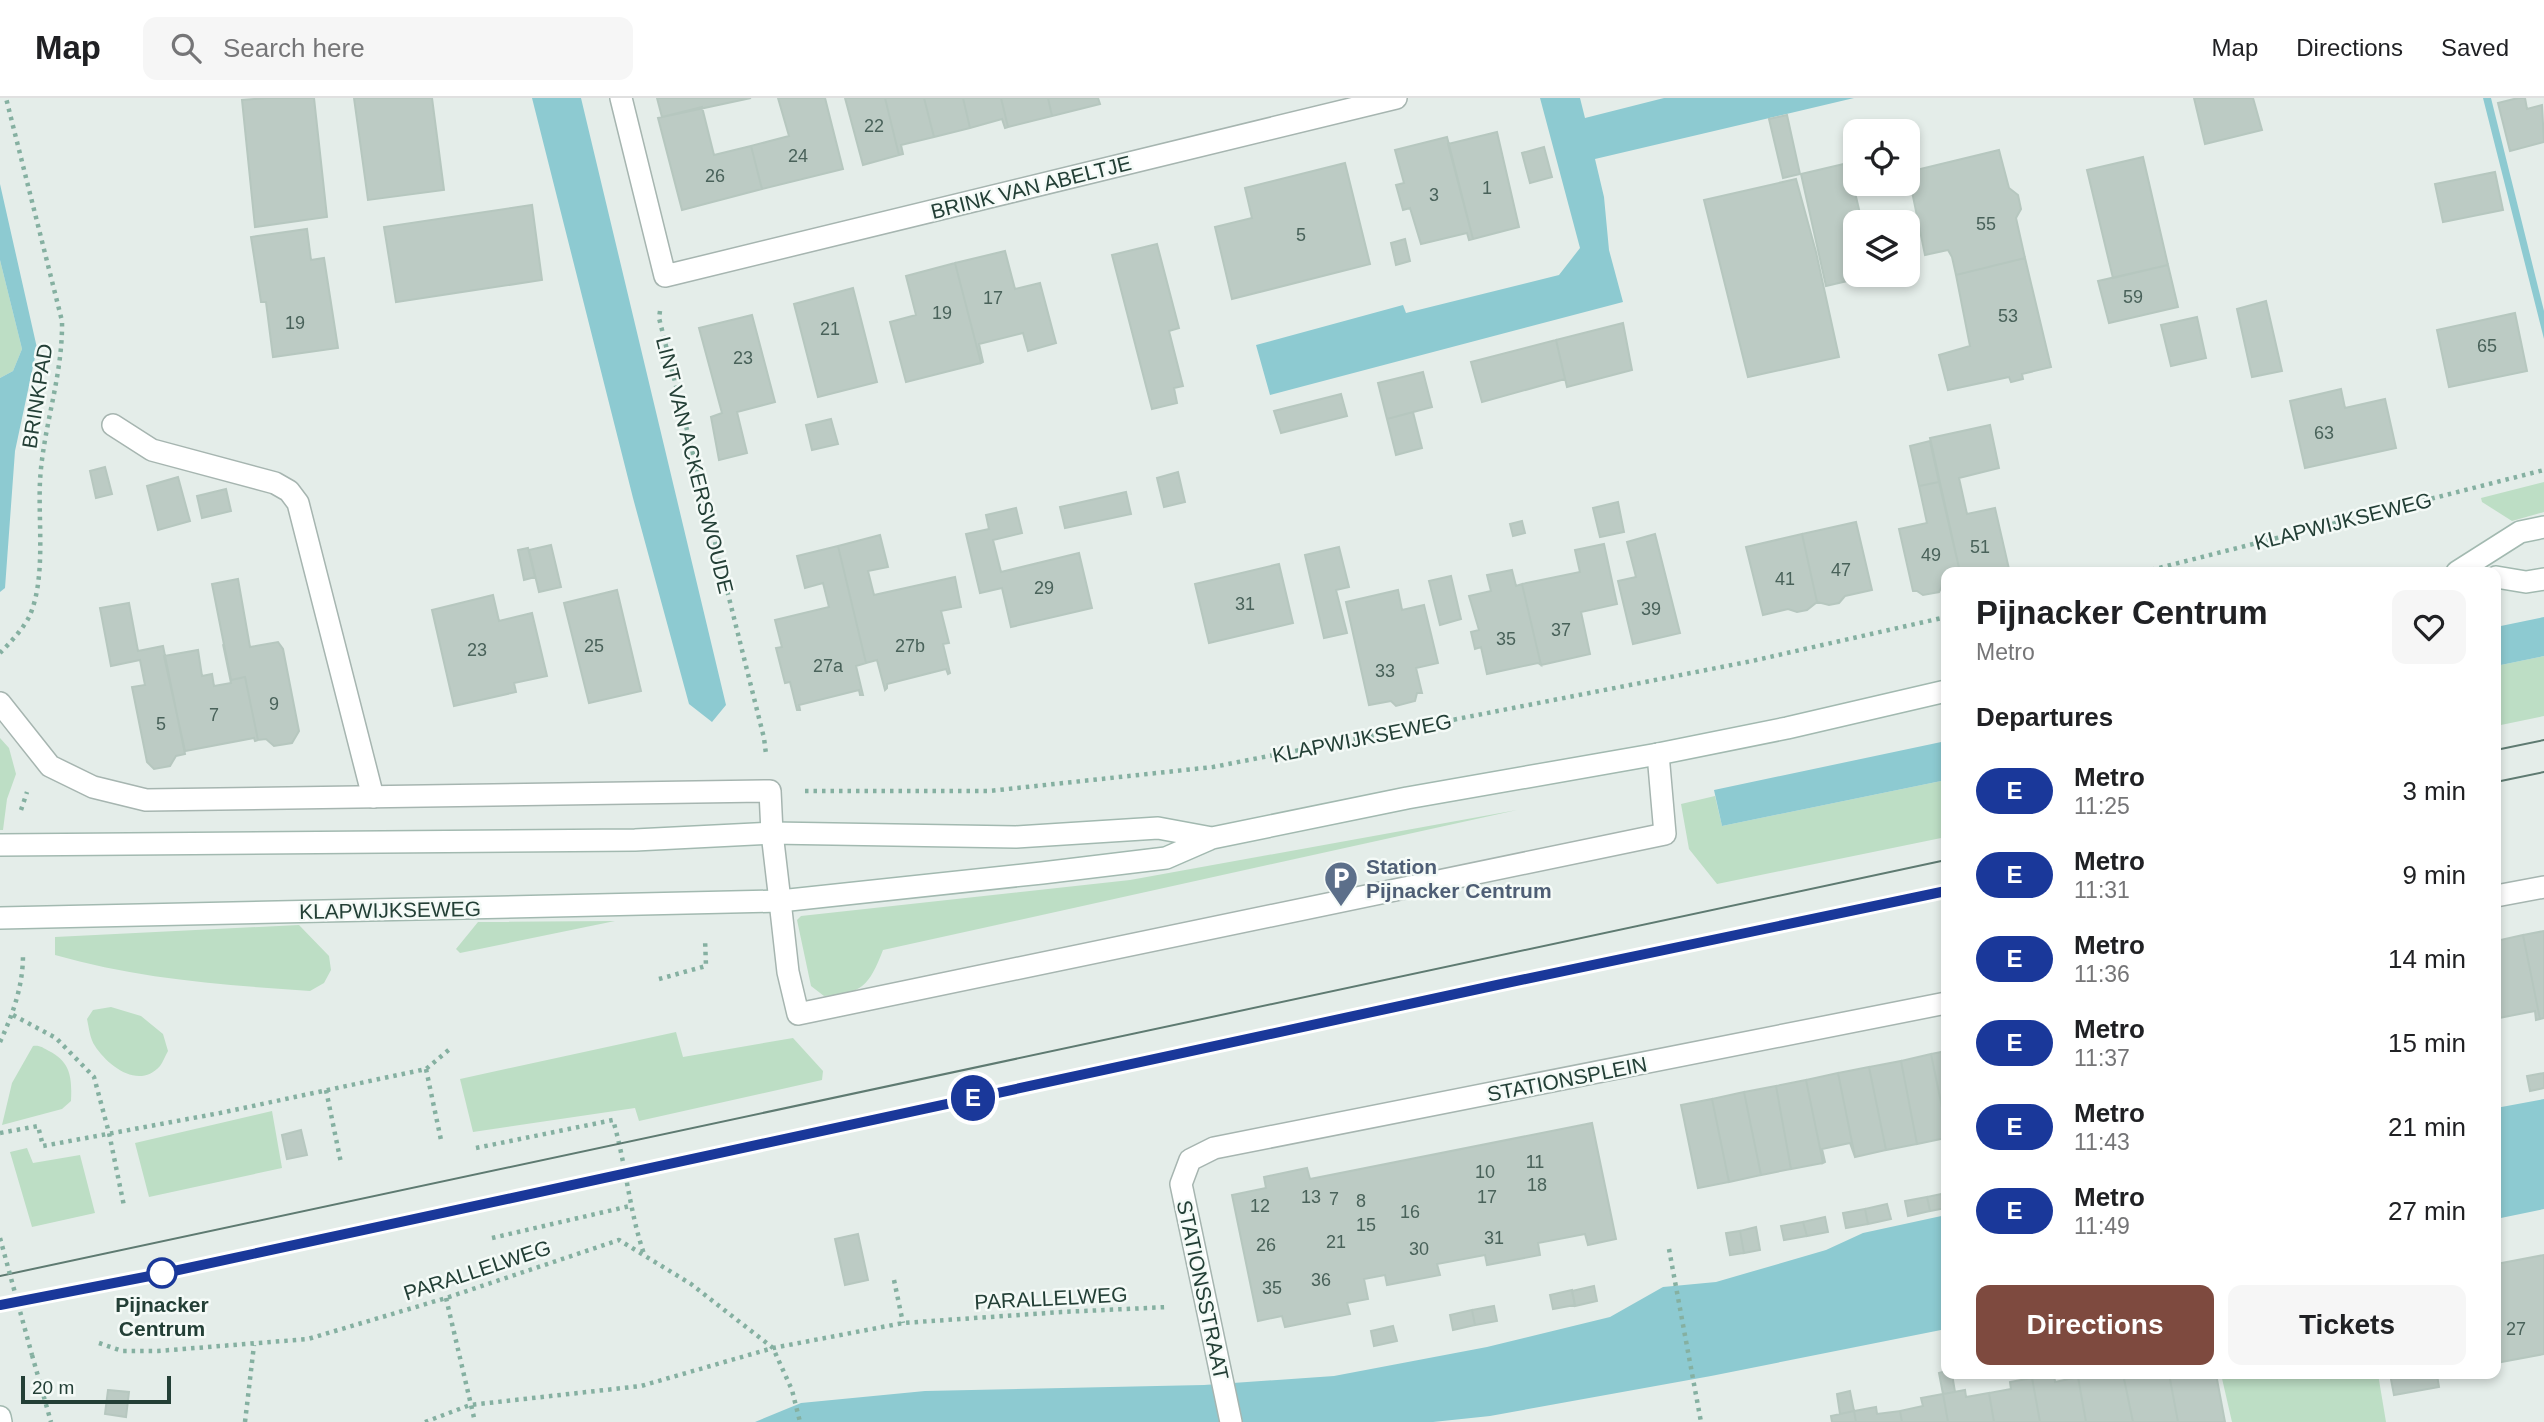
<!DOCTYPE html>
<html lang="en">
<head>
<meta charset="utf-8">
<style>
  body { margin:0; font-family:Helvetica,sans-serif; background:#f6f6f6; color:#202124; height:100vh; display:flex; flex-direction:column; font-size:26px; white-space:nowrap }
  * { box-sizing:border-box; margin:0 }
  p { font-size:23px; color:#757577 }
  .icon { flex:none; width:38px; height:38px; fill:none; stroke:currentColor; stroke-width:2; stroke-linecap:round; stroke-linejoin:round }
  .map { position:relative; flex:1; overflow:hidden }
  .side { position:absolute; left:1941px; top:469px; width:560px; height:812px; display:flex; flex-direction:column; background:#fff; border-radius:14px; box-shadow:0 4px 10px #0003 }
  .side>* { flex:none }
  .badge { padding:0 14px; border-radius:23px; font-size:24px; line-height:46px }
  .buttons { position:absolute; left:1843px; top:21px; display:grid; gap:14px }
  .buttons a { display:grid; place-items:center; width:77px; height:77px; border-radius:14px; background:#fff; box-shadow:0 4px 10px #0003; font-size:35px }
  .scale { position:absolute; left:21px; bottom:18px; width:150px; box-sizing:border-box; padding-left:7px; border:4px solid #233f36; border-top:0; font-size:19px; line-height:24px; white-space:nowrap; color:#233f36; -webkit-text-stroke:5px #f4faf7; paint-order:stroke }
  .map>.badge { position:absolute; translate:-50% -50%; box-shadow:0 0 0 4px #fff }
  h2 { padding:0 35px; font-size:26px; line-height:63px }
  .round { display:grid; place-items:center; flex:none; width:74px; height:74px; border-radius:14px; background:#f6f6f6 }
  .headline { display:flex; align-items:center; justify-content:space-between; height:119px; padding:0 35px }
  h1 { font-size:33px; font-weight:700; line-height:52px }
  .button { display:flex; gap:14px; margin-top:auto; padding:14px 35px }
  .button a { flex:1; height:80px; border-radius:14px; background:#7e4a3f; color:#fff; font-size:28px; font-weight:700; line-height:80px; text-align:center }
  .button a+a { background:#f6f6f6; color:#202124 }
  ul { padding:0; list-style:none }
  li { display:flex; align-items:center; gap:21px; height:84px; padding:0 35px }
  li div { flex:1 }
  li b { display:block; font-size:26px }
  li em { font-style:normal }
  li .badge { min-width:77px; font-weight:700; text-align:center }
  header { display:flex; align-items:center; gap:42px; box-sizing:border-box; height:98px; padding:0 35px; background:#fff; border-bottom:2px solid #e0e0e0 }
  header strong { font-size:33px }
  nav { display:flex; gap:38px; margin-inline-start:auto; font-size:24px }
  .search { width:490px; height:63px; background:#f6f6f6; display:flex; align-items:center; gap:18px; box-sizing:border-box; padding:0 24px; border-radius:14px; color:#757577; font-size:26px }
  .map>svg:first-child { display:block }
  .green { fill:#bddec5 }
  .water { fill:#8dcad1 }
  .building { fill:#bccbc4; stroke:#b6c7bf; stroke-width:2 }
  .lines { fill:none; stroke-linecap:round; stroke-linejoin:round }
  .lane-casing { stroke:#a6b5b0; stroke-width:24 }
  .street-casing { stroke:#a6b5b0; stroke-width:24 }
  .secondary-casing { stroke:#a2b9b0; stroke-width:24 }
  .path { stroke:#85b0a1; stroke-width:4.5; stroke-dasharray:3.5 5; stroke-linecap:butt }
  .lane { stroke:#fff; stroke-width:21 }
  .street { stroke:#fff; stroke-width:21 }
  .secondary { stroke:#fff; stroke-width:21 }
  .tram { stroke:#5e7a71; stroke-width:2 }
  .path-bridge { stroke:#85b0a1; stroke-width:4.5; stroke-dasharray:3.5 5; stroke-linecap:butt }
  .line-casing { stroke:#fff; stroke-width:16 }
  .line { stroke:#1a389a; stroke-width:10 }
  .stop-dot { fill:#fff; stroke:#1a389a; stroke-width:3.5 }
  .labels { text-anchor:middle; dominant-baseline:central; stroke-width:5; stroke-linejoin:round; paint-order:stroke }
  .number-label { font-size:18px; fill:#49625a }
  .street-label { font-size:21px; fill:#233f36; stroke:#f4faf7 }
  .service-label { font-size:21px; font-weight:bold; fill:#4e5e75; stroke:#f4faf7; text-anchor:start }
  .stop-label { font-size:21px; font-weight:bold; fill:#233f36; stroke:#f4faf7 }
</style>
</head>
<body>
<header>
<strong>Map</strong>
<div class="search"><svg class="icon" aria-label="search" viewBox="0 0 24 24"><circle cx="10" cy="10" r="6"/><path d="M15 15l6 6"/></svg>Search here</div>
<nav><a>Map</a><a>Directions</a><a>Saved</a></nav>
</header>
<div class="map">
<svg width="2544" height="1324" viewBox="0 0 2544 1324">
  <rect width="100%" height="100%" fill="#e4ede9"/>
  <path class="green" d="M0,162L22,251L13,273L0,280Z
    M2544,384V414L2512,423L2482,404L2481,400Z
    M2544,558V618L2496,628V568Z
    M0,640L9,650L16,676L7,701L3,732H0Z
    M1946,682V739L1717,786L1689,751L1681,706L1715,698L1722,728Z
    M1517,712L883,852C869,888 862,896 824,898L811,888L797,822L801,818L1130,782Z
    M615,823L460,855L456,851L478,824Z
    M299,827L329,858L331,872L324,885L310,893C224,887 138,881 55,857V839Z
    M111,909L141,918L163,936L168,953C165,958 163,964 160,968C139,992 108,968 95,948C90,941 89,930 87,921L93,912Z
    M676,934L683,959L793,940L823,973L822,982L639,1023L635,1010L473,1034L460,981Z
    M33,948C40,947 43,950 49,953C71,964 72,980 71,1003L62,1011L2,1027L12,985Z
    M272,1013L282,1070L149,1099L135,1045Z
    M27,1050L33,1065L80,1057L95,1115L32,1129L10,1054Z
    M2221,1276H2378L2386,1324H2232Z"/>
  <path class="water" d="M532,0H581L726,607L712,624L689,606L633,400Z
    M1540,0H1580L1585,20L1664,0H1854L1595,61L1604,99L1609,152L1623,204L1270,297L1256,247L1403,207L1406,215L1559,177L1580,150Z
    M2483,0H2491L2544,213V241Z
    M0,86L37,250L15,353L5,490L0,494V280L13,273L22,251L0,162Z
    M2544,519V558L2496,568V529Z
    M1946,643V682L1722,728L1714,692Z
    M2544,1001V1111L2496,1121V1010Z
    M1946,1117V1231L1711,1278L1490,1318L1433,1324H755L801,1305L925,1293L1204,1287L1334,1278L1487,1249L1610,1219L1663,1189L1716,1184L1826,1152L1863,1135Z"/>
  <path class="building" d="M266,0H314L327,119L255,129L242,2Z
    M354,0H432L444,92L368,102Z
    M657,0H751L662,19Z
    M778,0H825L843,71L762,91L751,48L789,38Z
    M845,0H885L899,57L863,67Z
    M885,0H924L934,39L901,47L903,56L899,57Z
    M924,0H963L970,30L934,39Z
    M963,0H1001L1008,29L1005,30L1002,21L970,30Z
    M1001,0H1048L1052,18L1008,29Z
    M1048,0H1098L1100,6L1052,18Z
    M2194,0H2253L2262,32L2205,46Z
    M2518,0H2525L2527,11L2542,7L2544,44L2510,53L2498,5Z
    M702,9L714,57L751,48L762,91L682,112L658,20Z
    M1787,17L1800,76L1783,80L1769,21Z
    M1497,34L1519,129L1473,141L1448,46Z
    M1447,39L1473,141L1469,142L1467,135L1421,146L1410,110L1403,112L1396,87L1404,85L1395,52Z
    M1544,49L1552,79L1530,85L1522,55Z
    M1999,52L2009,90L2018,97L2021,111L2016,120L2025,160L1956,177L1952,159L1948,152L1925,157L1908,74Z
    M2143,59L2168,167L2113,180L2087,72Z
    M1345,65L1370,166L1232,201L1215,129L1252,120L1245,90Z
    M1848,65L1862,124H1855V177H1873L1826,188L1801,76Z
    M2495,74L2503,112L2443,124L2435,86Z
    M1796,81L1816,154L1839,259L1748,279L1704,102Z
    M532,107L542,182L396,204L384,129Z
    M307,131L311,162L324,160L338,250L273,259L266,204H261L251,139Z
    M1405,141L1410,163L1396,167L1391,145Z
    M1157,146L1179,230L1169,233L1183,288L1174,290L1177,305L1152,311L1112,157Z
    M1005,153L1015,191L1040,185L1056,245L1028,253L1023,235L979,246L983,264L981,265L955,165Z
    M2025,160L2051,269L2022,276L2023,281L2011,284L2009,279L1948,292L1939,257L1970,248L1956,177Z
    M955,165L981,265L906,284L890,224L916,217L906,178Z
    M2168,167L2178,209L2109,225L2098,183Z
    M853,190L877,284L818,299L794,206Z
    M2266,203L2282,273L2252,279L2237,211Z
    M2515,215L2527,273L2449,289L2437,232Z
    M752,217L775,304L737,314L747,355L719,362L711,319L722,315L699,230Z
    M2197,219L2206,260L2171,268L2161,227Z
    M1623,225L1632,272L1567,289L1556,242Z
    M1556,242L1565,281L1482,304L1471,264Z
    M1423,274L1432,309L1387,321L1378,285Z
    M2341,291L2345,310L2385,301L2396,350L2305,370L2290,303Z
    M1341,296L1347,318L1281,335L1274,313Z
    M1413,314L1422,350L1396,357L1387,321Z
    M831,321L838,346L812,352L806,327Z
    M1990,327L1999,370L1959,380L1967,416L1995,410L2009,471L2004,474H1960L1930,340Z
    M1930,343L1939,384L1919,388L1910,348Z
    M105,369L112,396L96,400L90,373Z
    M1178,374L1185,404L1164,409L1157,380Z
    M178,379L190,423L158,432L147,388Z
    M1939,384L1960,474H1946V486H1943L1939,494L1923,497L1917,493H1913L1899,431L1927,425L1919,388Z
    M226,391L231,413L202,420L197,398Z
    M1126,394L1131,416L1065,430L1060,409Z
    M1618,404L1624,434L1600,439L1593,410Z
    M1016,410L1022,435L993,442L1001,474L1079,455L1092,510L1011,529L1002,490L980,495L966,436L989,431L986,417Z
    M1522,423L1525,435L1513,438L1510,426Z
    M1856,424L1872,492L1845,498L1839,505L1829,507L1817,504L1802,436Z
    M1655,436L1680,535L1633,546L1618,483L1636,479L1627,444Z
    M1802,436L1817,504L1807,512L1797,514L1788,511L1763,517L1746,449Z
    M880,437L888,469L868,473L874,497L955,479L961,509L941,513L949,545L943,546L950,575L948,576L946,571L887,586V590L885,592L877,562L866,565L838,448Z
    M1604,446L1617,506L1581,514L1590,556L1541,567L1522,486L1580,474L1575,452Z
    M551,447L561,489L539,494L529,452Z
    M838,448L866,565L856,568L863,597H860L859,592L799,607L800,612H797L790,584L785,585L776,550L782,549L775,522L829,509L823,485L805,490L797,458Z
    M1339,449L1349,489L1336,492L1347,535L1324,540L1305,457Z
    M528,450L535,479L524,482L518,452Z
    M1279,466L1293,525L1209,545L1195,486Z
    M1512,472L1516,488L1522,486L1541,567L1538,565L1487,576L1481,549L1475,551L1471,534L1479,532L1469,498L1491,493L1487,477Z
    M1451,478L1461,521L1440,527L1429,483Z
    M238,481L250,549L278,544L283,551L299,633L292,645L274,648L266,641L258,642L245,579L231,582L212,486Z
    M617,492L641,593L589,605L564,505Z
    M1398,492L1402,512L1424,507L1438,565L1416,570L1422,595H1417L1415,603L1396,608L1391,603L1369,607L1346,504Z
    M493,497L499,523L532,515L547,578L514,585L516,594L454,608L432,512Z
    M129,505L138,553L163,548L185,656L176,658L170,668L154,671L147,664L132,589L145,587L140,562L111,568L100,510Z
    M223,546L231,582L245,579L258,642L255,643L254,640L185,653L164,558L198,552L202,578L212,576L214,588L231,585Z
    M2544,833V920L2540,921L2523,837Z
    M2523,837L2540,921L2536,922L2535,913L2499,920L2496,900V843Z
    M1946,953V1029L1931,956Z
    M1931,956L1946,1029V1040L1917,1046L1901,963Z
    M1901,963L1917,1046L1886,1052L1869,969Z
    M1869,969L1886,1052L1855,1059L1838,975Z
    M1838,975L1855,1059L1850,1045L1822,1051L1825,1064L1823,1065L1806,982Z
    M2544,975V990L2530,993L2527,978Z
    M1806,982L1823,1065L1791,1071L1776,988Z
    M1776,988L1791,1071L1761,1077L1744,994Z
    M1744,994L1761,1077L1729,1084L1712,1001Z
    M1712,1001L1729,1084L1698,1090L1681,1007Z
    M1592,1025L1616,1141L1588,1147L1585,1136L1538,1145L1540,1157L1487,1167L1485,1157L1437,1166L1440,1177L1387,1187L1385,1177L1364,1181L1368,1201L1347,1205L1350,1216L1285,1229L1282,1218L1258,1223L1232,1097L1266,1090L1264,1079L1307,1070L1310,1081Z
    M301,1032L307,1057L287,1061L282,1037Z
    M1946,1095V1110L1930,1113L1927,1099Z
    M1927,1099L1930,1113L1908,1118L1905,1103Z
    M1887,1106L1891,1121L1868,1126L1865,1111Z
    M1865,1111L1868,1126L1846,1130L1843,1115Z
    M1825,1119L1828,1134L1807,1138L1803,1124Z
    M1803,1124L1807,1138L1784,1142L1781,1128Z
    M1756,1129L1760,1152L1744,1155L1740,1133Z
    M1740,1133L1744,1155L1730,1157L1726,1135Z
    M858,1136L868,1182L845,1187L835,1141Z
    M2544,1157V1256L2496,1265V1166Z
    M1594,1188L1597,1203L1575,1208L1572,1193Z
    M1572,1192L1575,1207L1553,1211L1550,1197Z
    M1494,1208L1497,1223L1475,1227L1472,1212Z
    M1472,1212L1475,1227L1453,1232L1450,1217Z
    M1393,1228L1397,1243L1374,1248L1371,1233Z
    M1946,1273V1276H1952L1955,1294L1943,1296L1939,1275Z
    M2049,1276H2054L2055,1284L2078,1279L2086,1324H2040L2032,1280Z
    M2097,1276H2123L2133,1324H2086L2078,1279Z
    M2123,1276H2169L2178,1324H2133Z
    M2169,1276H2216L2225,1324H2178Z
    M2390,1276H2441L2437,1277L2439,1289L2394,1297Z
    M2032,1280L2040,1324H1994L1989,1295L2011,1291L2010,1284Z
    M108,1292L129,1294L126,1319L105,1316Z
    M1965,1292L1966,1299L1989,1295L1994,1324H1948L1943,1296Z
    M1850,1293L1854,1313L1840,1316L1837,1296Z
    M1943,1296L1948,1324H1902L1900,1313L1923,1308L1921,1300Z
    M1876,1309L1877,1316L1900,1313L1902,1324H1856L1854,1313Z
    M1854,1313L1856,1324H1832L1831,1318Z"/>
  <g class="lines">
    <g class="lane-casing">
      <path id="lane" d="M113,327L152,352L275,385L289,393L298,405L373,699
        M780,803L788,874L798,916L1665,736L1658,656"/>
    </g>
    <g class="street-casing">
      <path id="street" d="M621,0L665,178L1396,0
        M0,605L50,668L93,689L146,702L770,693L772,735L780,803
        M2496,798L2544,789
        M1231,1324L1181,1086L1190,1062L1214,1050L1946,905"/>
    </g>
    <g class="secondary-casing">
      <path id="secondary" d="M2457,474L2520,434L2544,429
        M2496,479L2526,484L2544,481
        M0,747L635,742L772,735L1016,739L1158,730L1212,740
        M0,820L780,803L1042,775L1166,760L1212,740L1407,700L1658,656L1787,630L1946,593
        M0,1319L1,1324"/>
    </g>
    <path class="path" d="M660,213L659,220L764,640L766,656
      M2143,474L2544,372
      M0,555C10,545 24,530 30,517C46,479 38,424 40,383C43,329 63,278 62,223L6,0
      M805,693H989L1213,669L1752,563L1946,519
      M21,712L27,694
      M659,881L706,868L705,841
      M13,917L56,940L94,979L109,1035L124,1108
      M0,944C13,916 23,888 23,857
      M426,971L441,1042
      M326,992L341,1065
      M0,1035L38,1028L43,1048L220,1015L426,971L451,950
      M476,1050L613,1022C626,1066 629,1112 644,1156
      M492,1140L630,1108
      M1669,1151L1701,1324
      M894,1182L903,1225
      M446,1200L475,1324
      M99,1245L122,1253H158L308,1241L446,1200L619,1142L691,1186L773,1250L792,1292L800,1324
      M32,1257L51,1324
      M245,1324L254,1247
      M425,1324L470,1307L641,1288L773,1250L903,1225L1062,1214L1168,1209"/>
    <use href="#lane" class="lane"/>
    <use href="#street" class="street"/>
    <use href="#secondary" class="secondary"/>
    <path class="tram" d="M2496,652L2544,642
      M2496,684L2544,674
      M0,1178L1946,762
      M0,1207L160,1176L1497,887L1946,793"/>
    <path class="path-bridge" d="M0,1140L32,1257"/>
  </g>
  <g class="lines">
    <g class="line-casing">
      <path id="line" d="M0,1207L160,1176L1497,887L1946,793"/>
    </g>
    <use href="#line" class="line"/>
  </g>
  <defs>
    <g id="parking-pin" transform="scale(1.75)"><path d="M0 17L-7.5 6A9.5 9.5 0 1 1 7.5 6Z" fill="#5c6f8a" stroke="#f4faf7"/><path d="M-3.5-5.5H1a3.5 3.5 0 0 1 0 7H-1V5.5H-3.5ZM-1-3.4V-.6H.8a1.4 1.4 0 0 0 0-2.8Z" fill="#fff"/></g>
  </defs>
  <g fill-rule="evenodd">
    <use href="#parking-pin" x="1341" y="780"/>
  </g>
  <circle class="stop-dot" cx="162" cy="1175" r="14"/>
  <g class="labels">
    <g class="number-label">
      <text x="874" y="28">22</text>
      <text x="798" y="58">24</text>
      <text x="715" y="78">26</text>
      <text x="1487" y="90">1</text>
      <text x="1434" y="97">3</text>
      <text x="1986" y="126">55</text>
      <text x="1301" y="137">5</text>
      <text x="2133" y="199">59</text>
      <text x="993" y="200">17</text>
      <text x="942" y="215">19</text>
      <text x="2008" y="218">53</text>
      <text x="295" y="225">19</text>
      <text x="830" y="231">21</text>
      <text x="2487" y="248">65</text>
      <text x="743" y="260">23</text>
      <text x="2324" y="335">63</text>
      <text x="1980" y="449">51</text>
      <text x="1931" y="457">49</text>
      <text x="1841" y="472">47</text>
      <text x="1785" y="481">41</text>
      <text x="1044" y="490">29</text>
      <text x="1245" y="506">31</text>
      <text x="1651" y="511">39</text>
      <text x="1561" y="532">37</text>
      <text x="1506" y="541">35</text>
      <text x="594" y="548">25</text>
      <text x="910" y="548">27b</text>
      <text x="477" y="552">23</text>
      <text x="828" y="568">27a</text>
      <text x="1385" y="573">33</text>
      <text x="274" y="606">9</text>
      <text x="214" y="617">7</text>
      <text x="161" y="626">5</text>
      <text x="1535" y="1064">11</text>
      <text x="1485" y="1074">10</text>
      <text x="1537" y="1087">18</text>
      <text x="1311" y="1099">13</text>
      <text x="1487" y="1099">17</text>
      <text x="1334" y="1101">7</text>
      <text x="1361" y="1103">8</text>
      <text x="1260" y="1108">12</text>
      <text x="1410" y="1114">16</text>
      <text x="1366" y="1127">15</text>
      <text x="1494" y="1140">31</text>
      <text x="1336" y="1144">21</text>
      <text x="1266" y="1147">26</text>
      <text x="1419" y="1151">30</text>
      <text x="1321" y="1182">36</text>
      <text x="1272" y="1190">35</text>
      <text x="2516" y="1231">27</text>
    </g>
    <g class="street-label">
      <text transform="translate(1031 89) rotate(-14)">BRINK VAN ABELTJE</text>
      <text transform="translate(37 298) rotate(-81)">BRINKPAD</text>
      <text transform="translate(695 367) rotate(76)">LINT VAN ACKERSWOUDE</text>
      <text transform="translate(2343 423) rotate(-14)">KLAPWIJKSEWEG</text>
      <text transform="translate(1362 640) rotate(-11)">KLAPWIJKSEWEG</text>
      <text transform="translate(390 812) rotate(-1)">KLAPWIJKSEWEG</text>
      <text transform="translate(1567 981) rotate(-11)">STATIONSPLEIN</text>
      <text transform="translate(477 1172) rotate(-18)">PARALLELWEG</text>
      <text transform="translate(1203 1192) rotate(78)">STATIONSSTRAAT</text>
      <text transform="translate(1051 1200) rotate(-3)">PARALLELWEG</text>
    </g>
    <g class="service-label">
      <text x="1366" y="768">Station<tspan x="1366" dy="24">Pijnacker Centrum</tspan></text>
    </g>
    <g class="stop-label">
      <text x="162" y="1206">Pijnacker<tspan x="162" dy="24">Centrum</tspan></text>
    </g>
  </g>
</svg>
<div class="buttons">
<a><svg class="icon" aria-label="locate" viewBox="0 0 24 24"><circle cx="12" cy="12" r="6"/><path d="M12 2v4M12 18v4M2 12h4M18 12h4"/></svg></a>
<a><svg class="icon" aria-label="layers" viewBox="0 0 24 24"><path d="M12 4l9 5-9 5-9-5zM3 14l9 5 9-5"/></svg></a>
</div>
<div class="scale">20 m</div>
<b class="badge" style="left:973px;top:1000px;background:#1a389a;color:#fff">E</b>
<section class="side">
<div class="headline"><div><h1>Pijnacker Centrum</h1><p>Metro</p></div><a class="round"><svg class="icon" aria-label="heart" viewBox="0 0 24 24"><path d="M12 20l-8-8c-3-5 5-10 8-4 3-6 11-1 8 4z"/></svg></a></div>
<h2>Departures</h2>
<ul>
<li><span class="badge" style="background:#1a389a;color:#fff">E</span><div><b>Metro</b><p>11:25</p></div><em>3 min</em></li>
<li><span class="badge" style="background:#1a389a;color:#fff">E</span><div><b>Metro</b><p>11:31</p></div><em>9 min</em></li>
<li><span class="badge" style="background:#1a389a;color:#fff">E</span><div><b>Metro</b><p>11:36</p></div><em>14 min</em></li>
<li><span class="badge" style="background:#1a389a;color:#fff">E</span><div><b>Metro</b><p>11:37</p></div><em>15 min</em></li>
<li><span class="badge" style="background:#1a389a;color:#fff">E</span><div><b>Metro</b><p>11:43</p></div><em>21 min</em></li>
<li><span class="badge" style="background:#1a389a;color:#fff">E</span><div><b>Metro</b><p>11:49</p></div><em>27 min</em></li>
</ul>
<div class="button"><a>Directions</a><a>Tickets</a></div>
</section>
</div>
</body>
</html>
